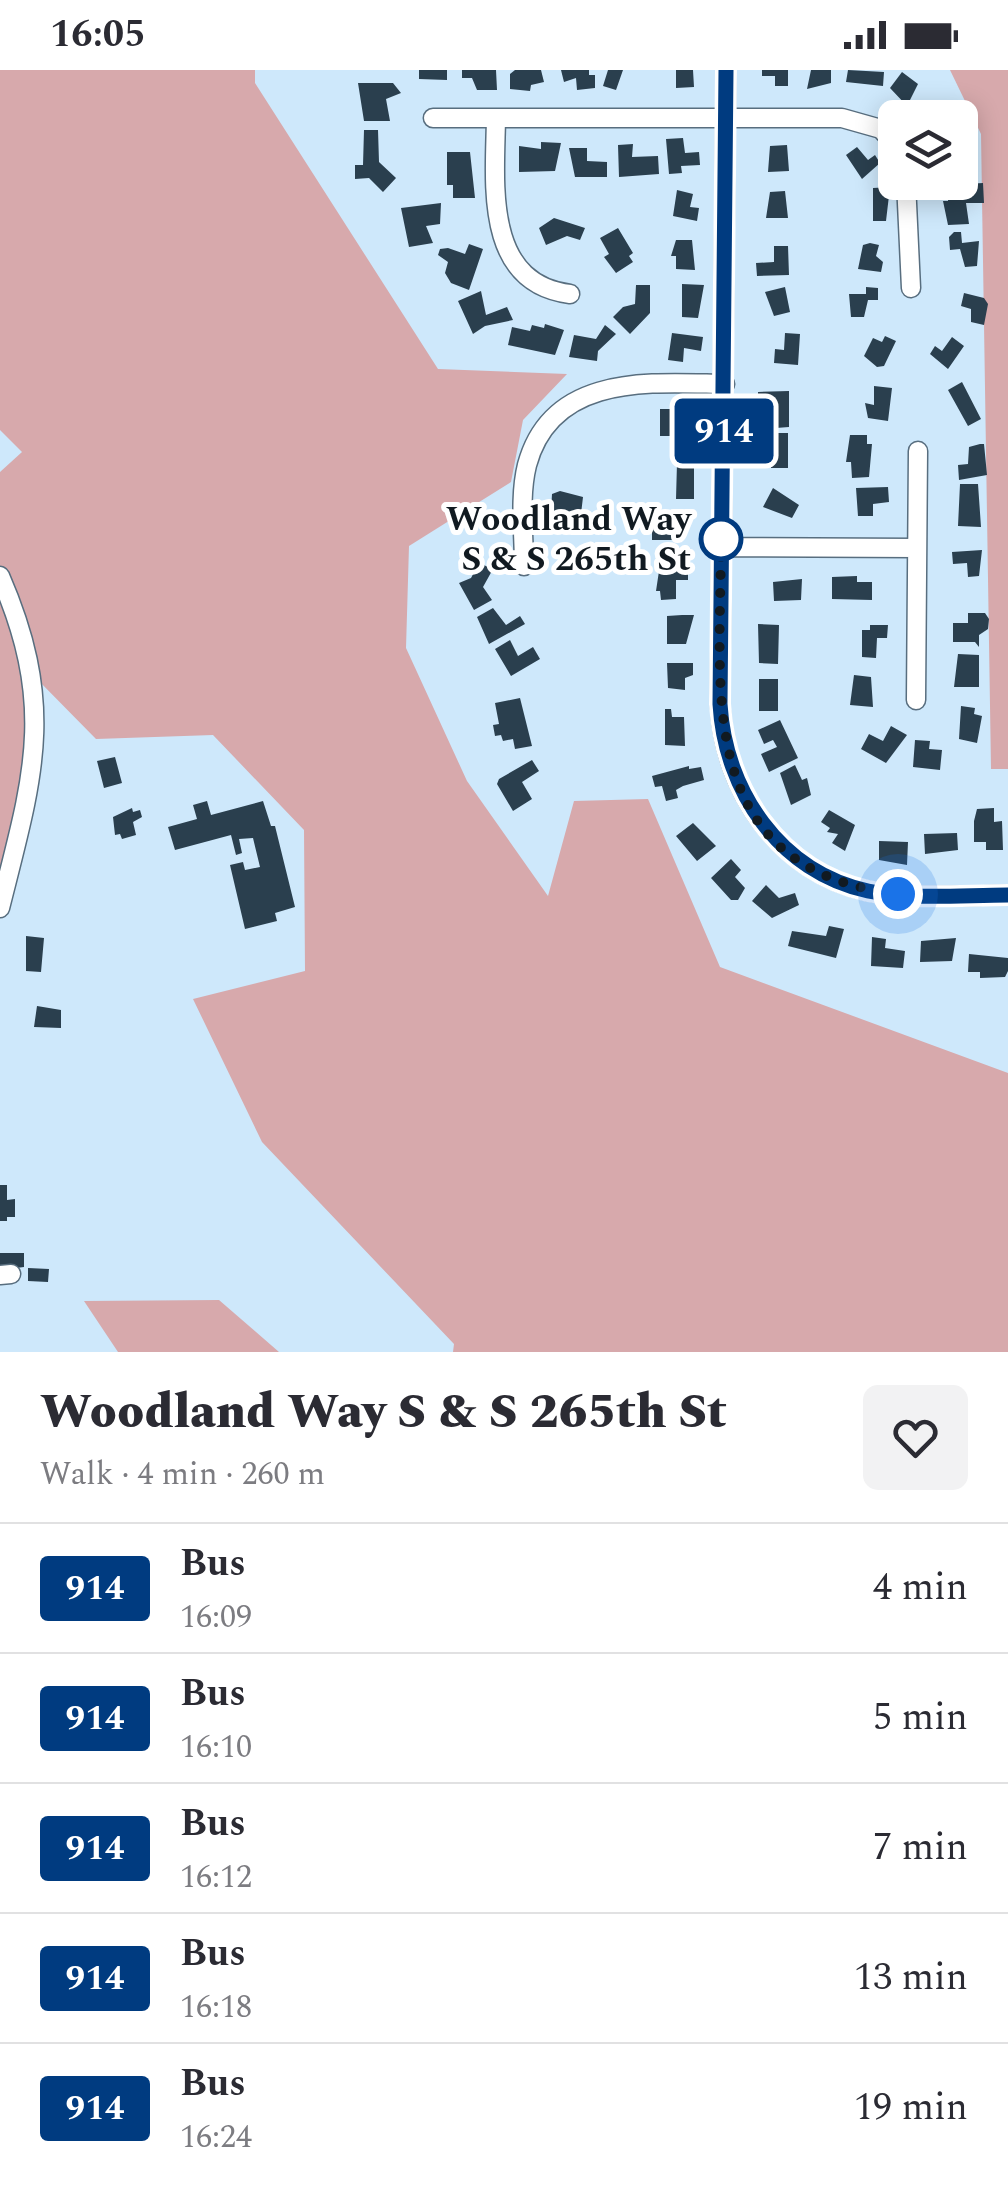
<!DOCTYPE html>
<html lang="en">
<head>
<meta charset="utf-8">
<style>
  body { margin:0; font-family:Spectral,serif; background:#f2f2f3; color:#2b2b33; height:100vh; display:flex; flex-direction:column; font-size:38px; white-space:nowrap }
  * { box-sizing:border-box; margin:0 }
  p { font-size:32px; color:#7c7c81 }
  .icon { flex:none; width:55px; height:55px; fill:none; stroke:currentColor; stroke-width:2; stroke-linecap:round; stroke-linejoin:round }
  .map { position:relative; height:1282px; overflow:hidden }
  .details { display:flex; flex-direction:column; background:#fff; flex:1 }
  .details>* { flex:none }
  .badge { padding:0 20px; border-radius:8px; font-size:35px; line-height:65px }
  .fabs { position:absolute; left:878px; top:30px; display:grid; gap:20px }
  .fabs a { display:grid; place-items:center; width:100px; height:100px; border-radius:15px; background:#fff; box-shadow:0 5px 25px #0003; font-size:50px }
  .you { position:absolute; width:50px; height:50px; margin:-25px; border:8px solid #fff; border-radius:50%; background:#1a73e8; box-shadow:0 0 0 15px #1a73e833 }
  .map>.badge { position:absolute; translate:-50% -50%; box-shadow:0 0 0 5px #fff }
  .round { display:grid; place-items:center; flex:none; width:105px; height:105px; border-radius:15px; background:#f2f2f3 }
  .headline { display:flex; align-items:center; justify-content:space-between; height:170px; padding:0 40px }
  h1 { font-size:48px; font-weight:800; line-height:75px }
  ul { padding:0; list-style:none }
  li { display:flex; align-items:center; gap:30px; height:130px; padding:0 40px; border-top:2px solid #e1e1e2 }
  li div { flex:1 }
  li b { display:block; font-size:38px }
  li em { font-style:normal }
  li .badge { min-width:110px; font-weight:700; text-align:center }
  .status { display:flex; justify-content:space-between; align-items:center; height:70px; padding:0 50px; background:#fff; direction:ltr }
  .status svg { height:28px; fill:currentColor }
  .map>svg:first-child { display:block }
  .green { fill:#d7a9ac }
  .building { fill:#2a3f4e }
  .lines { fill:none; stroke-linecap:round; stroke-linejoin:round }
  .minor-casing { stroke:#586e7f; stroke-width:21 }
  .minor { stroke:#fff; stroke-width:18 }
  .line-casing { stroke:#fff; stroke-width:22 }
  .line { stroke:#003b80; stroke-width:15 }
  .walk { stroke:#111a21; stroke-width:10; stroke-dasharray:0 18 }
  .stop-dot { fill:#fff; stroke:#003b80; stroke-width:5 }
  .labels { text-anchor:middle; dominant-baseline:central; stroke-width:10; stroke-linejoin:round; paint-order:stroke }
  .stop-label { font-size:35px; font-weight:bold; fill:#111a21; stroke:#fff; text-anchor:end }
</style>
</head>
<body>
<div class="status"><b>16:05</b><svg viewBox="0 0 49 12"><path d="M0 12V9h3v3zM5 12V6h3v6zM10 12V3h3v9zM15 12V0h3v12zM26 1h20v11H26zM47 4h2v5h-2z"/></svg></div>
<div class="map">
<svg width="1008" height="1282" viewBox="0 0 1008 1282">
  <rect width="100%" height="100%" fill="#cee8fb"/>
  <path class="green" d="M0,0H255V13L438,299L567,304L523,350L511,412L409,476L406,578L467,711L548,826L574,731L648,729L720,897L1008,1003V1282H453L454,1274L262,1072L193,929L305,901L304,760L213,665L96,669L35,607L36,633L0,838V402L22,382L0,360Z
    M950,0H1008V699H991L981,64Z
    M219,1230L279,1282H118L84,1231Z"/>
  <path class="building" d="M419,0H447V10L419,9Z
    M462,0H496L497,20H477L472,8H462Z
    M515,0H541L544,12L531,15L530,21L510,19V4Z
    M561,0H589V5H595V18L577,20L576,8L564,12Z
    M608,0H623L616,20L603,16Z
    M676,0H693L694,17L676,18Z
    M762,0H788V16H775V6H762Z
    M811,0H831V13L807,19Z
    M848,0L884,2L883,16L846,12Z
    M902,2L918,14L907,36L890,18Z
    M358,13H393L401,23L386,29L390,51H364Z
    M364,60H378L379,92L396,108L383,122L369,108L355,109V95H363Z
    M683,68L685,83L699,82L700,95L681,96L682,103L669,104L666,69Z
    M541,72L561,73L555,101L519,102V76L541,79Z
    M633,74L632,87L658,86L659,104L619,107L618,75Z
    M787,75L789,101L768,102L770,76Z
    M857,77L868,90L875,85L880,93L862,109L846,85Z
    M569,78H587V91L607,92V107H575Z
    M447,82H470L475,128H453V115H447Z
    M983,113L984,133H966L969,154L948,155L943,131H948L949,115Z
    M890,117L886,151H873V118Z
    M677,120L693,124L690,137L699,138L697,151L673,146Z
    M785,121L788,148H766L770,122Z
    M441,133L440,154L426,156L433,173L409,177L401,138Z
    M554,148L585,158L580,170L567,166L546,175L539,158Z
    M618,158L633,183L629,186L633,192L616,203L604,187L609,184L600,168Z
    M954,162H961L962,173L979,171L977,196L965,197L960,179L950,180L949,167Z
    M676,170H692L695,200L676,199V186H671Z
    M870,173L879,175L876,186L883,192L881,202L858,199L863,175Z
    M469,174L483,179L469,220L451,213L445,203L448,192L438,185L440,179L448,178L465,184Z
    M774,176H788L789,205L757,206L756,193L774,192Z
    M682,214L704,215L698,248L682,247Z
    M636,215H650V243L630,264L613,247L623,237L635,234Z
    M785,217L790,242L774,246L765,222Z
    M866,217L878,218V230H868L864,247H851L849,224H866Z
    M481,221L486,245L507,237L513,250L485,256L473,264L458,231Z
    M964,223L984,228L988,234L984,255L971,252V239L961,236Z
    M545,254L564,260L555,285L508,275L512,257L530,261L532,255L544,258Z
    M605,255L616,264L598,281L597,291L569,287L574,265L596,269Z
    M672,263L703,267L701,281L684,278L683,292L668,290Z
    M785,263L800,264L798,295L774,293L775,279L784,280Z
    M885,266L896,271L884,296L877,297L864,286L873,268L882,272Z
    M952,267L964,276L948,299L930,284L935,276L942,281Z
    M962,312L981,349L968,356L948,320Z
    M874,316L892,318L888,351L868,348L865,333L874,335Z
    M789,321V357L776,358L772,336L758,337V322Z
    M674,334H687V346H676V366H660V339H674Z
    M771,363H788V398H771Z
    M850,365H867V374H872L869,407L852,408L851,392H846Z
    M980,374H984L987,405L959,410L958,395L968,394L969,377Z
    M677,393L694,396V429H676Z
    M960,414H978L981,457L958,456Z
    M888,417L889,432L873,434V446H858L856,418Z
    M773,418L799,435L792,448L763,437Z
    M560,421L583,427L579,461L567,460L568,442H551L552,424Z
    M661,441L685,442L684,453H676L673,470H652V452H661Z
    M982,480L979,506L968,507L967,493L953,494L952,482Z
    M479,493L493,499L483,517L492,530L474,540L459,513L471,508Z
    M673,495H688V510H676V529L661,530L660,521H656L659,501L673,500Z
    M857,506V512H872V530L832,529V507Z
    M802,509L801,530L774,531L773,512Z
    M493,538L506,555L520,546L525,554L489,574L477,547Z
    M968,543H985L989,549L988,559L979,565V577L975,572H953V553H968Z
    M682,545H694L686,574H667V546Z
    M758,554L779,555L778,594L759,593Z
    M870,555H888L887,568H877L876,588L862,587V560H870Z
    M510,570L518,586L533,577L540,589L511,606L495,579Z
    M958,584L979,585V617H954Z
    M667,593H693V605L685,608V620L668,618Z
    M854,605L871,607L873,637L850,635Z
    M759,609H778V641H759Z
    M520,628L532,676L515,679L513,669L503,671L501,665L495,666L493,655L499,654L495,633Z
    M961,636L975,638L974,644L982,646L977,673L959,669Z
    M665,639H671L672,647H684L685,676L665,675Z
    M780,650L798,688L769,702L761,684L777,677L773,670L764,674L758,660Z
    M891,656L907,665L886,693L861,679L869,664L883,671Z
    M915,670L930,671L929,679L942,680L940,700L913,697Z
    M115,687L122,713L104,718L97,691Z
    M532,690L539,701L522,712L532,729L513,741L497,714L499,709Z
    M795,695L802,710L807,708L811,725L791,735L780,703Z
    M689,696V699L701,697L704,710L683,716L676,720L678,728L666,731L662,716L655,717L652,706Z
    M207,731L211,745L263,731L271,756H275L295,837L275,843L277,851L245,859L230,795L243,792L245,800L260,797L253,768L239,769L242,783L236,785L231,765L175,780L168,757L197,749L193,735Z
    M132,738L133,742L140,740L142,747L133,752L136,765L122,769L120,764L115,765L113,747Z
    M994,738V752L1002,751L1003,780H986V772H974V751L977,739Z
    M829,740L855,755L845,781L832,773L838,764L827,762L830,758L821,752Z
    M693,753L716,776L697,791L676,766Z
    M957,763L958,780L925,784L924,764Z
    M879,771L908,772L907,795L879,790Z
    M731,789L741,800L735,807L745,818L738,830H731L711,808Z
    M766,815L779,828L795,823L799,835L772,848L752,831Z
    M829,856L844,859L836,888L788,876L792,861L826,866Z
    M26,866L44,868L41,902L26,901Z
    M872,867L886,869L885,878L905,881L903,898L871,896Z
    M956,868L952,891L920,892L921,871Z
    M969,884L1008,888V901L1005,907L980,908V902H968Z
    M37,936L61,940V958L34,957Z
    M0,1115H7V1130L15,1129V1147H7V1151H0Z
    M0,1183H24V1197L0,1200Z
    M28,1198L49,1199L48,1212L28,1211Z"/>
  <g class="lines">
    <g class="minor-casing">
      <path id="minor" d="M726,0L720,634C724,721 780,802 868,821C913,830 963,825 1008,825
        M433,48H842L881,59L895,74
        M496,48C495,113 483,213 570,224
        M906,112L911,218
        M721,477L917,478
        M524,496C524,464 519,427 527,395C552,302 653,313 725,314
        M0,506C57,637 33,707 0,838
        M916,630L918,381
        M0,1205L11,1204"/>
    </g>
    <use href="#minor" class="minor"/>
  </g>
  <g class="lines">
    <g class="line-casing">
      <path id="line" d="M726,0L720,634C725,721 780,802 868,821C913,830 963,825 1008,825"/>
    </g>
    <use href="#line" class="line"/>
    <path class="walk" d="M721,469C721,623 692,799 898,824"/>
  </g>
  <circle class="stop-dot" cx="721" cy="469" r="20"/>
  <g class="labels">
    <g class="stop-label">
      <text x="691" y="449">Woodland Way<tspan x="691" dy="40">S &amp; S 265th St</tspan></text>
    </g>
  </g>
</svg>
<div class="fabs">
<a><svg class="icon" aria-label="layers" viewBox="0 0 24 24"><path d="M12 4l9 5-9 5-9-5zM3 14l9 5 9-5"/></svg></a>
</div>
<div class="you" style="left:898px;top:824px"></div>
<b class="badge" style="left:724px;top:361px;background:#003b80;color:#fff">914</b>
</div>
<section class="details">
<div class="headline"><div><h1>Woodland Way S &amp; S 265th St</h1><p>Walk · 4 min · 260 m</p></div><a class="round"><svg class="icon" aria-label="heart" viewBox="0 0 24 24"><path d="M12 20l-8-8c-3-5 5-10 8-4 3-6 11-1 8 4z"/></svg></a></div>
<ul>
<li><span class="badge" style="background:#003b80;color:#fff">914</span><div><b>Bus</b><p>16:09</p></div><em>4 min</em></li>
<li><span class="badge" style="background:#003b80;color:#fff">914</span><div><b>Bus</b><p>16:10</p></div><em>5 min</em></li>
<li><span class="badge" style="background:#003b80;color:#fff">914</span><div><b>Bus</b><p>16:12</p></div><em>7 min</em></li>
<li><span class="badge" style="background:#003b80;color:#fff">914</span><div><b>Bus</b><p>16:18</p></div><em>13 min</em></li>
<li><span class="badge" style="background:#003b80;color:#fff">914</span><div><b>Bus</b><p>16:24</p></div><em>19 min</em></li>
</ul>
</section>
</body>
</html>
